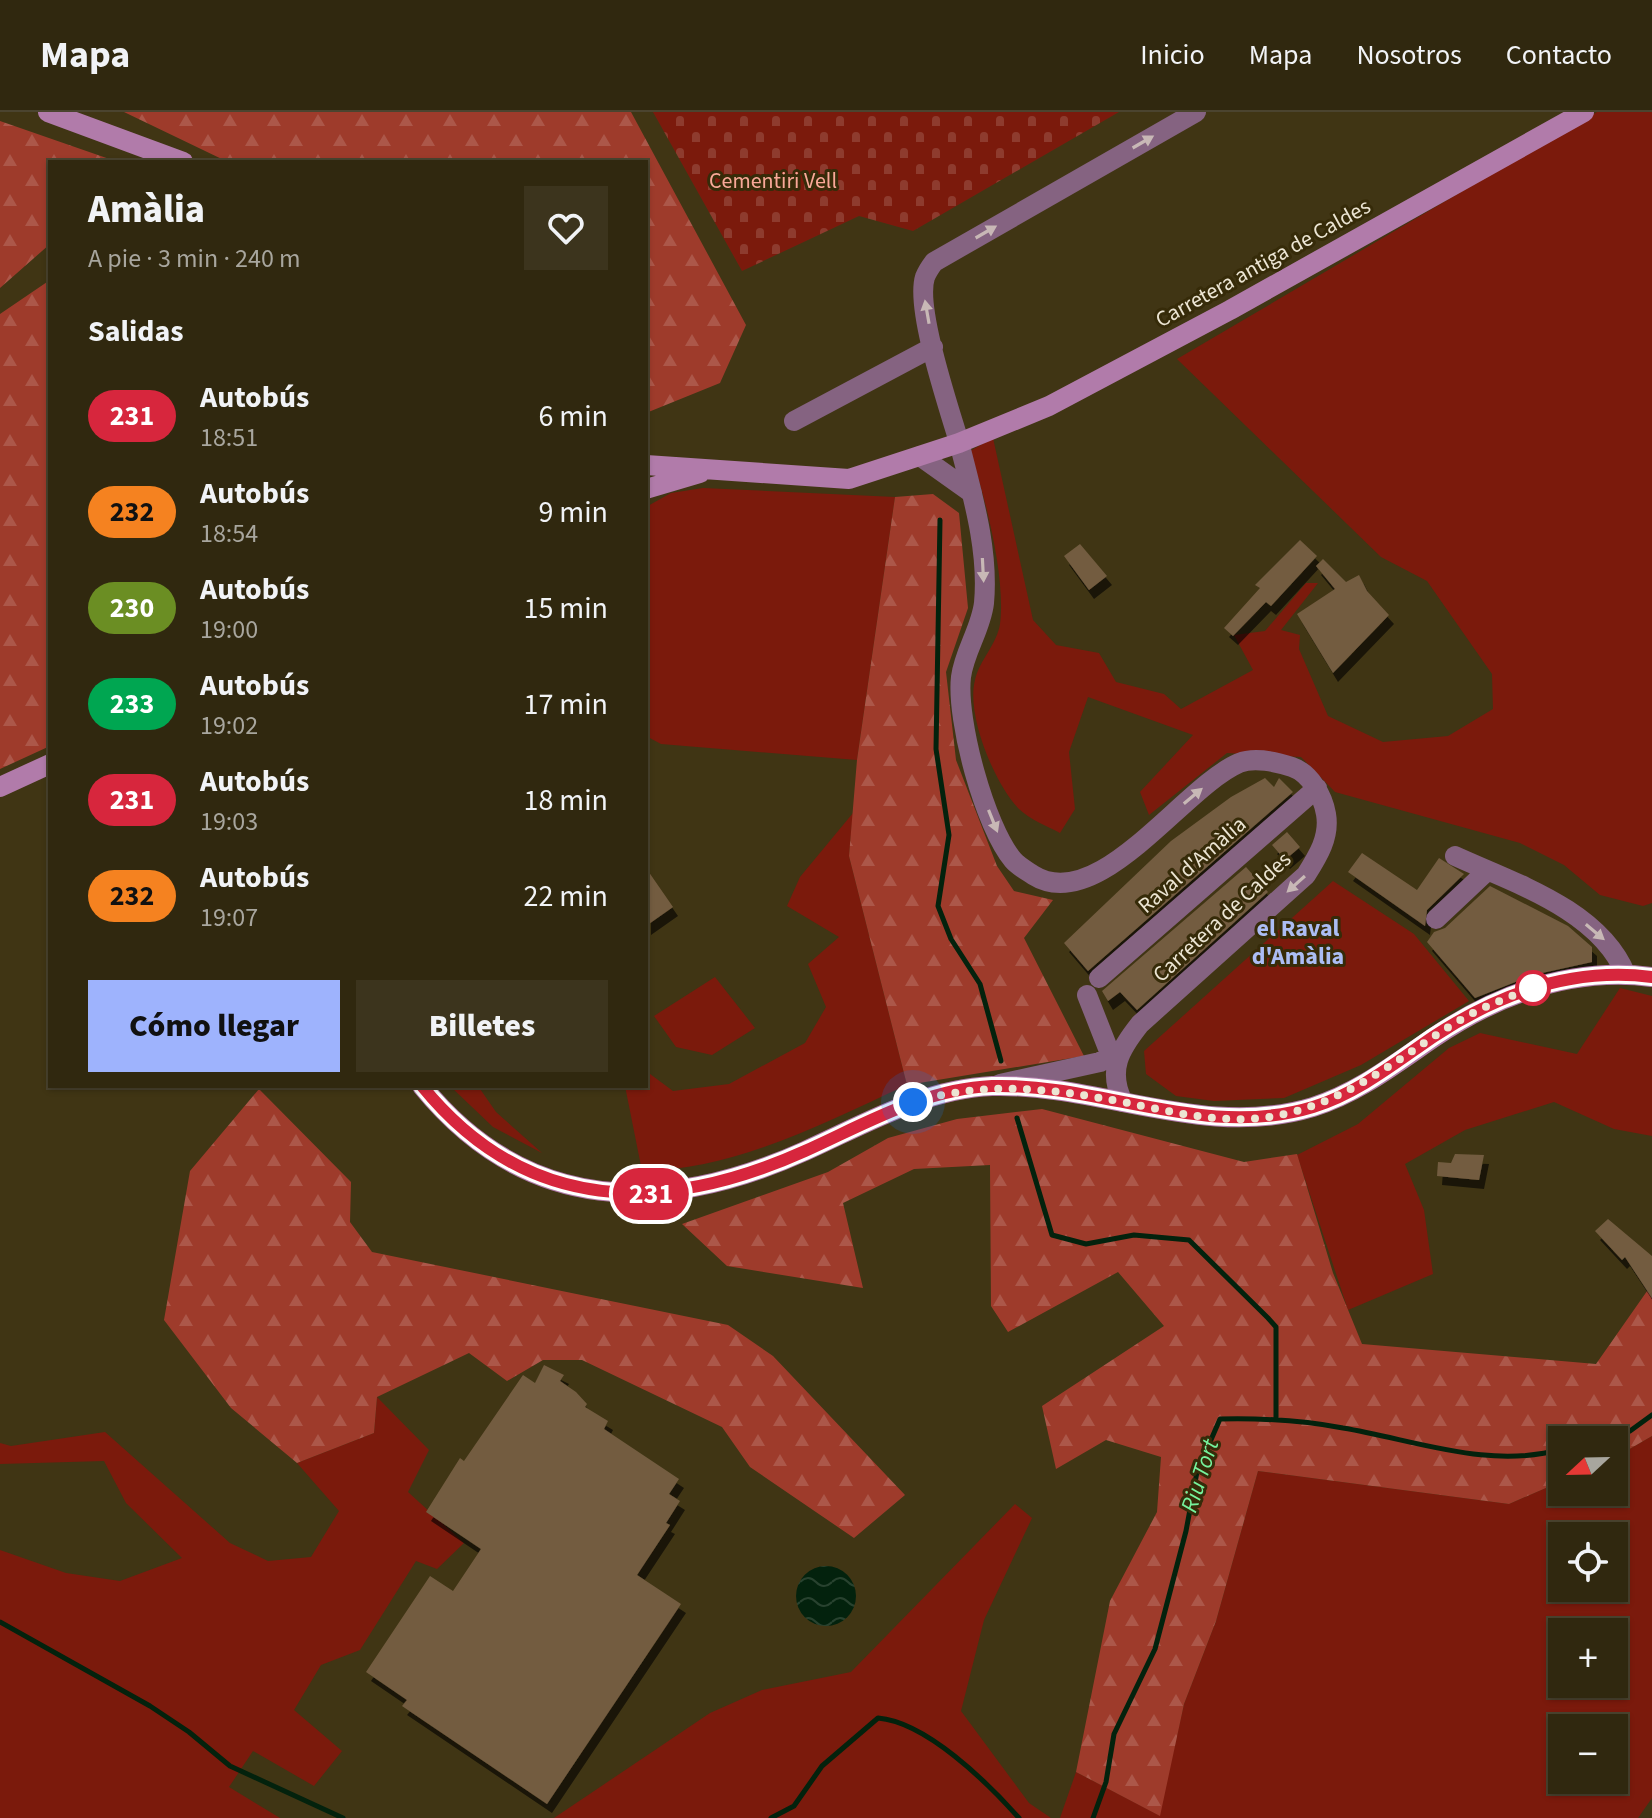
<!DOCTYPE html>
<html lang="es">
<head>
<meta charset="utf-8">
<style>
  body { margin:0; font-family:"Source Sans 3",sans-serif; background:#3c341d; color:#f1f3f6; height:100vh; display:flex; flex-direction:column; font-size:30px; white-space:nowrap }
  * { box-sizing:border-box; margin:0 }
  p { font-size:26px; color:#a8a69e }
  .icon { flex:none; width:44px; height:44px; fill:none; stroke:currentColor; stroke-width:2; stroke-linecap:round; stroke-linejoin:round }
  .map { position:relative; flex:1; overflow:hidden }
  .sheet { position:absolute; left:48px; top:48px; width:600px; height:928px; display:flex; flex-direction:column; background:#30280f; border-radius:0px; box-shadow:0 2px 6px #0004,0 0 0 2px #4b442f }
  .sheet>* { flex:none }
  .badge { padding:0 16px; border-radius:26px; font-size:28px; line-height:52px }
  .needle { width:52px; rotate:248deg }
  .tools { position:absolute; left:1548px; top:1314px; display:grid; gap:16px }
  .tools a { display:grid; place-items:center; width:80px; height:80px; border-radius:0px; background:#30280f; box-shadow:0 2px 6px #0004,0 0 0 2px #4b442f; font-size:40px }
  .you { position:absolute; width:40px; height:40px; margin:-20px; border:6px solid #fff; border-radius:50%; background:#1a73e8; box-shadow:0 0 0 12px #1a73e833 }
  .map>.badge { position:absolute; translate:-50% -50%; box-shadow:0 0 0 4px #fff }
  h2 { padding:0 40px; font-size:30px; line-height:72px }
  .round { display:grid; place-items:center; flex:none; width:84px; height:84px; border-radius:0px; background:#3c341d }
  .headline { display:flex; align-items:center; justify-content:space-between; height:136px; padding:0 40px }
  h1 { font-size:38px; font-weight:800; line-height:60px }
  .button { display:flex; gap:16px; margin-top:auto; padding:16px 40px }
  .button a { flex:1; height:92px; border-radius:0px; background:#9eb3fd; color:#111; font-size:32px; font-weight:800; line-height:92px; text-align:center }
  .button a+a { background:#3c341d; color:#f1f3f6 }
  ul { padding:0; list-style:none }
  li { display:flex; align-items:center; gap:24px; height:96px; padding:0 40px }
  li div { flex:1 }
  li b { display:block; font-size:30px }
  li em { font-style:normal }
  li .badge { min-width:88px; font-weight:700; text-align:center }
  header { display:flex; align-items:center; gap:48px; box-sizing:border-box; height:112px; padding:0 40px; background:#30280f; border-bottom:2px solid #4b442f }
  header strong { font-size:38px }
  nav { display:flex; gap:44px; margin-inline-start:auto; font-size:28px }
  .map>svg:first-child { display:block }
  .green { fill:#7b1a0c; fill-rule:evenodd }
  .forest { fill:url(#forest-firs) }
  .cemetery { fill:url(#cemetery-stones) }
  .water { fill:url(#water-waves) }
  .lines { fill:none; stroke-linecap:round; stroke-linejoin:round }
  .stream { stroke:#03220d; stroke-width:5 }
  .building { fill:#735c40; filter:url(#shadow) }
  .street { stroke:#856381; stroke-width:20 }
  .secondary { stroke:#b17baa; stroke-width:20 }
  .oneway { fill:#c8b8b6 }
  .line-casing { stroke:#fff; stroke-width:18 }
  .line { stroke:#d7263d; stroke-width:12 }
  .walk { stroke:#ece5d3; stroke-width:8; stroke-dasharray:0 14.4 }
  .stop-dot { fill:#fff; stroke:#d7263d; stroke-width:4 }
  .labels { text-anchor:middle; dominant-baseline:central; stroke-width:6; stroke-linejoin:round; paint-order:stroke }
  .park-label { font-size:22px; fill:#f9a898; stroke:#362b09 }
  .street-label { font-size:22px; fill:#ece5d3; stroke:#362b09 }
  .neighbourhood-label { font-size:24px; font-weight:bold; fill:#acbdf4; stroke:#362b09 }
  .water-label { font-size:24px; font-style:italic; fill:#76f39c; stroke:#362b09 }
</style>
</head>
<body>
<header>
<strong>Mapa</strong>
<nav><a>Inicio</a><a>Mapa</a><a>Nosotros</a><a>Contacto</a></nav>
</header>
<div class="map">
<svg width="1652" height="1706" viewBox="0 0 1652 1706">
  <defs>
    <pattern id="forest-firs" width="22" height="20" patternUnits="userSpaceOnUse" patternTransform="scale(2)"><rect width="22" height="20" fill="#9e3b2b"/><path d="M5 1l3.5 6h-7zM16 11l3.5 6h-7z" fill="#ac5749"/></pattern>
    <pattern id="cemetery-stones" width="16" height="16" patternUnits="userSpaceOnUse" patternTransform="scale(2)"><rect width="16" height="16" fill="#7b1a0c"/><path d="M2 7V4a2 2 0 0 1 4 0v3zM10 15v-3a2 2 0 0 1 4 0v3z" fill="#8e3b2e"/></pattern>
    <pattern id="water-waves" width="16" height="10" patternUnits="userSpaceOnUse" patternTransform="scale(2)"><rect width="16" height="10" fill="#03220d"/><path d="M0 5q4-4 8 0t8 0" fill="none" stroke="#28422f"/></pattern>
    <filter id="shadow"><feDropShadow dx="5" dy="9" stdDeviation="0" flood-color="#0009"/></filter>
  </defs>
  <rect width="100%" height="100%" fill="#403514"/>
  <path class="green" d="M1597,0H1652V791L1643,794L1600,783L1564,753L1520,731L1335,680L1301,645L1227,641L1149,703L1140,680L1193,623L1088,585L1069,640L1075,697L1060,721C1047,714 1029,707 1019,697C994,671 966,603 975,568C979,549 997,532 1000,512C1006,465 985,385 970,339L993,326L1033,508L1056,533L1099,541L1116,570L1164,582L1181,597L1253,558L1234,523L1265,519L1306,471H1318L1281,518L1300,523L1299,537L1328,604L1383,630L1448,624L1493,597L1492,562L1427,469L1381,445L1177,247Z
    M703,376L895,385L857,648L661,632L646,624V395L671,381Z
    M853,701L849,744L907,973C823,1011 736,1058 642,1059L625,974H646V959L673,979L729,972L805,931L826,895L808,852L839,825L787,794L800,765Z
    M1333,769L1414,822L1469,889L1361,953L1284,986L1214,989L1176,984L1146,962L1144,939Z
    M715,865L755,916L712,943L676,935L654,904Z
    M1620,876L1652,884V1024L1614,1017L1554,990L1465,1018L1405,1052L1424,1098L1433,1162L1348,1198L1297,1043L1358,1012L1449,936L1480,921L1577,942Z
    M450,974H478L496,1000L542,1041L493,1015Z
    M377,1285L429,1338L408,1380L464,1431L437,1457L416,1449L360,1538L321,1553L294,1598L342,1639L314,1674L253,1639L229,1675L280,1706H0V1438L66,1461L120,1469L182,1446L126,1391L104,1349L0,1352V1331L11,1334L105,1320L230,1431L268,1449L311,1445L339,1399L297,1351L374,1321Z
    M1652,1324V1686L1638,1706H1060L1076,1660L1159,1703L1184,1592L1216,1509L1258,1359L1509,1392L1562,1369V1380H1614V1346ZM1562,1424H1614V1476H1562ZM1562,1520H1614V1572H1562ZM1562,1616H1614V1668H1562Z
    M1015,1392L1032,1406L984,1508L961,1599L1029,1691L1051,1706H554L710,1601L762,1578L851,1560Z"/>
  <path class="forest" d="M124,0H631L746,213L720,271L646,301V50H228Z
    M0,9L118,50H50V132L0,176Z
    M50,168V634L0,657V202Z
    M933,382L959,401L968,496L946,560L956,648L997,754L1014,779L1053,788L1024,826L1084,944L907,973L849,744L857,648L895,385Z
    M259,977L351,1070L350,1110L372,1140L728,1213L773,1244L905,1383L854,1426L750,1355L722,1315L582,1248H543L507,1269L469,1241L377,1285L374,1321L297,1351L231,1296L164,1208L190,1059Z
    M1042,997L1244,1050L1297,1042L1333,1161L1362,1232L1596,1252L1652,1172V1324L1614,1346V1328H1562V1369L1509,1392L1258,1359L1216,1509L1184,1592L1160,1704L1076,1660L1110,1489L1157,1400L1161,1345L1106,1328L1056,1357L1042,1294L1164,1214L1118,1160L1008,1220L991,1194L990,1053L914,1057L843,1091L863,1176L727,1154L682,1112L828,1060L888,1026L957,1007Z"/>
  <path class="cemetery" d="M653,0H1119L913,119L859,104L742,159Z"/>
  <path class="water" d="M796 1484a30 30 0 1 1 60 0a30 30 0 1 1-60 0Z"/>
  <g class="lines">
    <path class="stream" d="M940,408L936,637L949,723L938,794L951,827L980,872L1001,949
      M1017,1006L1052,1123L1086,1132L1134,1123L1189,1128L1268,1206L1276,1215V1305
      M1591,1328L1630,1319L1652,1303
      M0,1510L150,1594L189,1620L230,1654L343,1706
      M771,1706L794,1694L822,1654L878,1606C926,1610 987,1670 1019,1706
      M1093,1706L1106,1670L1114,1622L1155,1537L1186,1419L1197,1360L1220,1307C1262,1306 1301,1308 1343,1316C1415,1328 1490,1358 1562,1337"/>
  </g>
  <path class="building" d="M1300,428L1317,444L1271,494L1266,490L1233,524L1224,516L1260,476L1255,473Z
    M1080,432L1107,464L1089,478L1064,444Z
    M1323,447L1346,470L1359,463L1367,479L1389,503L1333,561L1297,502L1335,477L1316,454Z
    M1265,666L1274,675L1279,666L1293,680L1088,859L1064,831L1171,729L1231,685Z
    M1287,720L1300,735L1285,748L1272,733Z
    M1362,741L1417,778L1439,746L1464,762L1427,798L1425,814L1348,760Z
    M1246,755L1268,780L1137,898L1120,880L1108,889L1102,879Z
    M646,756L673,795L646,814Z
    M1490,774L1568,814L1592,835V850L1533,863L1475,886L1427,830L1434,820L1445,816Z
    M1455,1042L1484,1043L1479,1068L1437,1064L1438,1050L1451,1051Z
    M1608,1107L1652,1144V1186L1625,1145L1622,1148L1595,1119Z
    M544,1253L564,1263L560,1269L576,1280L587,1292L585,1295L608,1309L604,1317L679,1367L669,1382L680,1389L666,1411L670,1413L637,1463L681,1492L547,1692L402,1594L407,1588L366,1560L430,1464L453,1479L481,1437L426,1400L460,1346L464,1349L523,1263L535,1271Z"/>
  <g class="lines">
    <path class="street" d="M794,309L933,235
      M920,344L972,381
      M1455,744C1514,771 1600,798 1626,863
      M1436,807L1487,759
      M1099,866L1317,676
      M1087,883L1111,944
      M1000,972L1100,950L1119,939
      M1123,990C1107,958 1120,937 1140,912L1306,763C1318,744 1330,725 1326,702C1323,684 1310,661 1292,655C1277,650 1254,645 1239,651C1183,675 1098,804 1033,763C1027,759 1018,754 1013,748C985,715 956,608 961,565C964,540 981,517 984,491C989,437 972,382 959,330C949,296 915,196 925,165C927,160 931,154 934,150L1196,0"/>
    <path class="secondary" d="M48,0L183,50
      M646,353L849,367L959,331L1049,294L1230,198L1584,0
      M646,377L700,361
      M0,675L50,652
      M422,974C526,1102 663,1103 805,1039C865,1012 924,977 992,974C1101,971 1204,1028 1313,995C1358,981 1395,952 1433,926C1498,882 1573,855 1652,865"/>
  </g>
  <defs><path id="oneway-solid" d="M-6-.8H1V-3.2L6.5 0L1 3.2V.8H-6Z" transform="scale(2)"/></defs>
  <g class="oneway">
    <use href="#oneway-solid" transform="translate(1143 30) rotate(-30)"/>
    <use href="#oneway-solid" transform="translate(986 120) rotate(-30)"/>
    <use href="#oneway-solid" transform="translate(927 200) rotate(-100)"/>
    <use href="#oneway-solid" transform="translate(983 458) rotate(87)"/>
    <use href="#oneway-solid" transform="translate(1193 684) rotate(-40)"/>
    <use href="#oneway-solid" transform="translate(993 709) rotate(68)"/>
    <use href="#oneway-solid" transform="translate(1296 772) rotate(138)"/>
    <use href="#oneway-solid" transform="translate(1595 820) rotate(40)"/>
  </g>
  <g class="lines">
    <g class="line-casing">
      <path id="line" d="M422,974C526,1102 663,1103 805,1039C865,1012 924,977 992,974C1101,971 1204,1028 1313,995C1358,981 1395,951 1433,925C1498,882 1573,855 1652,865"/>
    </g>
    <use href="#line" class="line"/>
    <path class="walk" d="M913,990C988,969 1047,976 1123,990C1168,999 1215,1011 1261,1006C1339,997 1392,950 1455,911C1480,896 1506,886 1533,876"/>
  </g>
  <circle class="stop-dot" cx="1533" cy="876" r="16"/>
  <g class="labels">
    <g class="park-label">
      <text x="773" y="69">Cementiri Vell</text>
    </g>
    <g class="street-label">
      <text transform="translate(1263 151) rotate(-29)">Carretera antiga de Caldes</text>
      <text transform="translate(1192 753) rotate(-41)">Raval d'Amàlia</text>
      <text transform="translate(1222 805) rotate(-43)">Carretera de Caldes</text>
    </g>
    <g class="neighbourhood-label">
      <text x="1298" y="816">el Raval<tspan x="1298" dy="28">d'Amàlia</tspan></text>
    </g>
    <g class="water-label">
      <text transform="translate(1200 1364) rotate(-72)">Riu Tort</text>
    </g>
  </g>
</svg>
<div class="tools">
<a><svg class="needle" viewBox="-14 -14 28 28"><path d="M0-13l5 13h-10z" fill="#e53935"/><path d="M0 13l5-13h-10z" fill="#a8a69e"/></svg></a>
<a><svg class="icon" aria-label="locate" viewBox="0 0 24 24"><circle cx="12" cy="12" r="6"/><path d="M12 2v4M12 18v4M2 12h4M18 12h4"/></svg></a>
<a>+</a>
<a>−</a>
</div>
<div class="you" style="left:913px;top:990px"></div>
<b class="badge" style="left:651px;top:1082px;background:#d7263d;color:#fff">231</b>
<section class="sheet">
<div class="headline"><div><h1>Amàlia</h1><p>A pie · 3 min · 240 m</p></div><a class="round"><svg class="icon" aria-label="heart" viewBox="0 0 24 24"><path d="M12 20l-8-8c-3-5 5-10 8-4 3-6 11-1 8 4z"/></svg></a></div>
<h2>Salidas</h2>
<ul>
<li><span class="badge" style="background:#d7263d;color:#fff">231</span><div><b>Autobús</b><p>18:51</p></div><em>6 min</em></li>
<li><span class="badge" style="background:#f58220;color:#111">232</span><div><b>Autobús</b><p>18:54</p></div><em>9 min</em></li>
<li><span class="badge" style="background:#6b8e23;color:#fff">230</span><div><b>Autobús</b><p>19:00</p></div><em>15 min</em></li>
<li><span class="badge" style="background:#00a651;color:#fff">233</span><div><b>Autobús</b><p>19:02</p></div><em>17 min</em></li>
<li><span class="badge" style="background:#d7263d;color:#fff">231</span><div><b>Autobús</b><p>19:03</p></div><em>18 min</em></li>
<li><span class="badge" style="background:#f58220;color:#111">232</span><div><b>Autobús</b><p>19:07</p></div><em>22 min</em></li>
</ul>
<div class="button"><a>Cómo llegar</a><a>Billetes</a></div>
</section>
</div>
</body>
</html>
